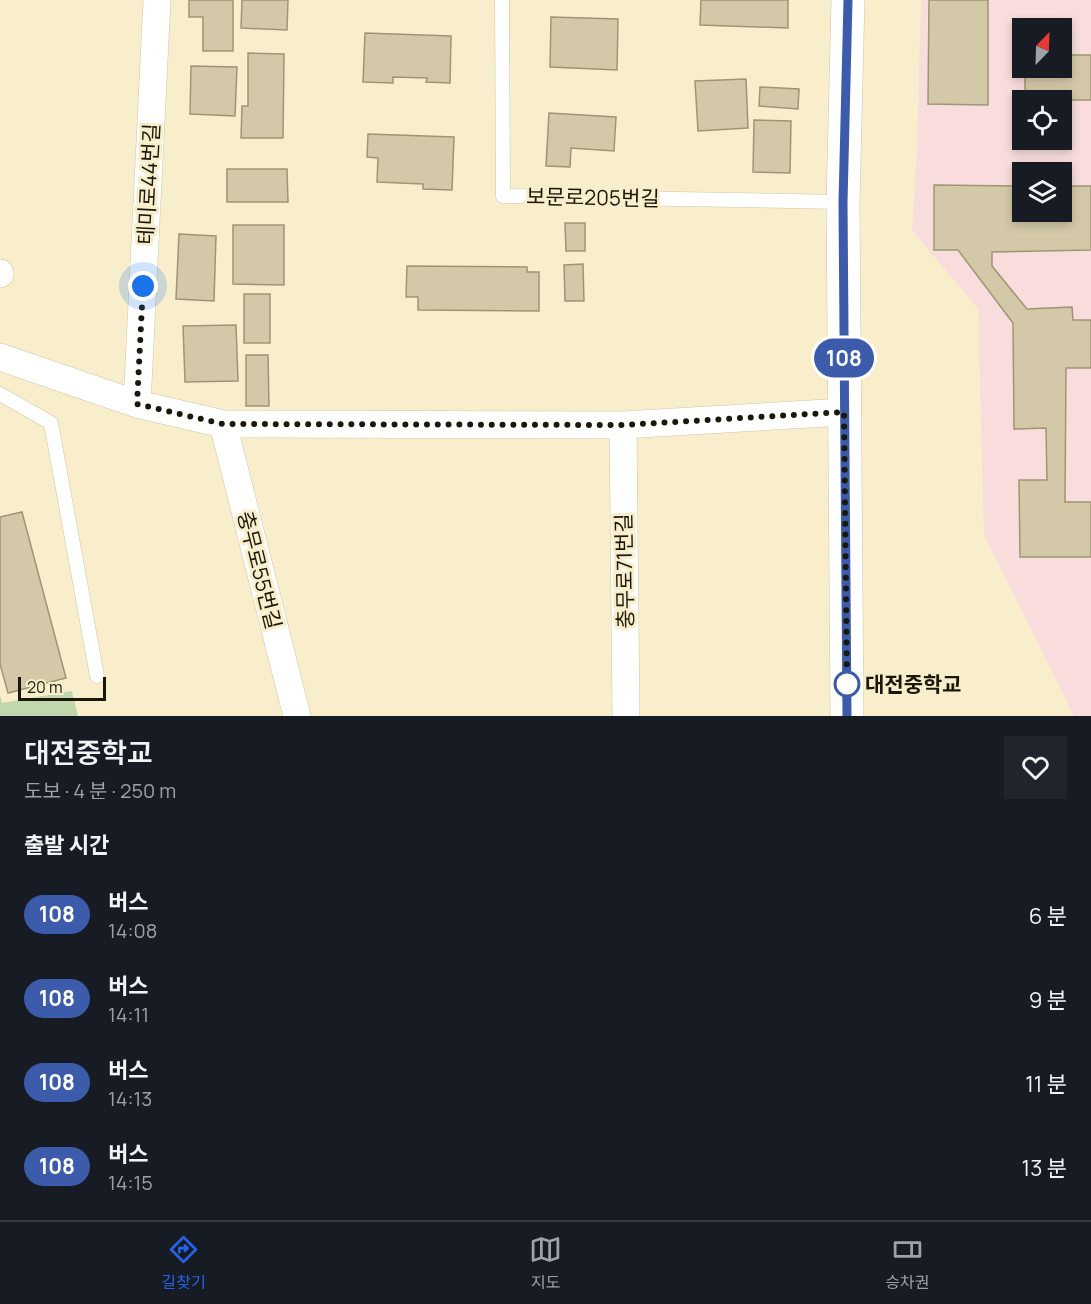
<!DOCTYPE html>
<html lang="ko">
<head>
<meta charset="utf-8">
<style>
  body { margin:0; font-family:Manrope,"Noto Sans KR",sans-serif; background:#20242c; color:#f1f3f6; height:100vh; display:flex; flex-direction:column; font-size:22px; white-space:nowrap }
  * { box-sizing:border-box; margin:0 }
  p { font-size:20px; color:#9ea1a6 }
  .icon { flex:none; width:33px; height:33px; fill:none; stroke:currentColor; stroke-width:2; stroke-linecap:round; stroke-linejoin:round }
  .map { position:relative; height:716px; overflow:hidden }
  .drawer { display:flex; flex-direction:column; background:#171b24; flex:1 }
  .drawer>* { flex:none }
  .badge { padding:0 12px; border-radius:20px; font-size:21px; line-height:39px }
  .needle { width:39px; rotate:23deg }
  .fabs { position:absolute; left:1012px; top:18px; display:grid; gap:12px }
  .fabs a { display:grid; place-items:center; width:60px; height:60px; border-radius:0px; background:#171b24; box-shadow:0 3px 9px #0003; font-size:30px }
  .scale { position:absolute; left:18px; bottom:15px; width:88px; box-sizing:border-box; padding-left:6px; border:3px solid #1b170b; border-top:0; font-size:16px; line-height:21px; white-space:nowrap; color:#1b170b; -webkit-text-stroke:4px #f8eecc; paint-order:stroke }
  .you { position:absolute; width:30px; height:30px; margin:-15px; border:4px solid #fff; border-radius:50%; background:#1a73e8; box-shadow:0 0 0 9px #1a73e833 }
  .map>.badge { position:absolute; translate:-50% -50%; box-shadow:0 0 0 3px #fff }
  h2 { padding:0 24px; font-size:22px; line-height:54px }
  .round { display:grid; place-items:center; flex:none; width:63px; height:63px; border-radius:0px; background:#20242c }
  .summary { display:flex; align-items:center; justify-content:space-between; height:102px; padding:0 24px }
  h1 { font-size:28px; font-weight:600; line-height:45px }
  ul { padding:0; list-style:none }
  li { display:flex; align-items:center; gap:18px; height:84px; padding:0 24px }
  li div { flex:1 }
  li b { display:block; font-size:22px }
  li em { font-style:normal }
  li .badge { min-width:66px; font-weight:700; text-align:center }
  .tabs { display:flex; justify-content:space-around; align-items:center; height:84px; border-top:2px solid #363941; background:#171b24; font-size:16px; color:#9ea1a6 }
  .tabs a { display:grid; justify-items:center; gap:3px }
  .tabs .on { color:#2563eb }
  .map>svg:first-child { display:block }
  .commercial { fill:#f8dddc; fill-rule:evenodd }
  .green { fill:#c0d7ae }
  .building { fill:#d3c9a8; stroke:#9f9575; stroke-width:1.5 }
  .lines { fill:none; stroke-linecap:round; stroke-linejoin:round }
  .lane-casing { stroke:#d0c6a5; stroke-width:15 }
  .street-casing { stroke:#d0c6a5; stroke-width:28 }
  .secondary-casing { stroke:#d0c6a5; stroke-width:34 }
  .lane { stroke:#fff; stroke-width:14 }
  .street { stroke:#fff; stroke-width:27 }
  .secondary { stroke:#fff; stroke-width:33 }
  .line-casing { stroke:#fff; stroke-width:14 }
  .line { stroke:#3d5bab; stroke-width:9 }
  .walk { stroke:#1b170b; stroke-width:6; stroke-dasharray:0 10.8 }
  .stop-dot { fill:#fff; stroke:#3d5bab; stroke-width:3 }
  .labels { text-anchor:middle; dominant-baseline:central; stroke-width:6; stroke-linejoin:round; paint-order:stroke }
  .street-label { font-size:21px; fill:#1b170b; stroke:#f8eecc }
  .stop-label { font-size:21px; font-weight:bold; fill:#1b170b; stroke:#f8eecc; text-anchor:start }
</style>
</head>
<body>
<div class="map">
<svg width="1091" height="716" viewBox="0 0 1091 716">
  <rect width="100%" height="100%" fill="#f8eecc"/>
  <path class="commercial" d="M921,0H1091V716H1074L984,535L978,309L912,230L917,147ZM1023,28H1062V68H1023ZM1023,100H1062V140H1023ZM1023,172H1062V212H1023Z"/>
  <path class="green" d="M72,691L78,716H0V695L2,703Z"/>
  <path class="building" d="M189,0H233V51H203V17H189Z
    M242,0H288L287,30L241,28Z
    M701,0H788V28L700,25Z
    M929,0H988V105L928,104Z
    M551,17L618,19L617,70L550,67Z
    M365,33L451,36L450,83L426,82L427,78L393,77V83L363,82Z
    M248,53L284,54L283,138H241L242,106H248Z
    M1062,55H1091V100H1025V68H1062Z
    M191,66L237,67L235,116L190,114Z
    M746,79L748,128L698,131L695,81Z
    M760,87L799,89L798,109L759,106Z
    M549,113L616,117L614,151L571,148L570,167L546,166Z
    M754,120L791,121L790,173L753,172Z
    M368,134L454,137L452,190L423,189V184L377,182L378,158L367,157Z
    M227,169H287L288,202H227Z
    M934,185L1023,186V212H1062V186H1091V250L992,252V266L1027,309L1072,307L1073,320H1091V368H1066L1065,502H1091V557H1020L1019,480H1047L1046,428L1014,429L1013,323L958,250H934Z
    M565,223H585V251H566Z
    M233,225H284V285L233,284Z
    M179,234L216,236L214,301L176,299Z
    M583,264L584,301H565L564,265Z
    M407,266L527,267V272H539V311L418,310V297H406Z
    M244,294H270V343H244Z
    M236,325L238,381L185,382L183,326Z
    M246,355H268L269,406H246Z
    M22,512L66,678L8,693L0,664V517Z"/>
  <g class="lines">
    <g class="lane-casing">
      <path id="lane" d="M502,0L503,196L843,202
        M0,394L51,423L97,676"/>
    </g>
    <g class="street-casing">
      <path id="street" d="M0,273V274
        M0,357L137,404L223,424L623,425L844,412
        M137,404L157,0
        M223,424L297,716
        M623,425L626,716"/>
    </g>
    <g class="secondary-casing">
      <path id="secondary" d="M847,716L843,202L848,0"/>
    </g>
    <use href="#lane" class="lane"/>
    <use href="#street" class="street"/>
    <use href="#secondary" class="secondary"/>
  </g>
  <g class="lines">
    <g class="line-casing">
      <path id="line" d="M847,716L843,202L848,0"/>
    </g>
    <use href="#line" class="line"/>
    <path class="walk" d="M143,286L137,404L223,424L623,425L844,412L847,684"/>
  </g>
  <circle class="stop-dot" cx="847" cy="684" r="12"/>
  <g class="labels">
    <g class="street-label">
      <text transform="translate(148 184) rotate(-87)">테미로44번길</text>
      <text transform="translate(593 197) rotate(1)">보문로205번길</text>
      <text transform="translate(260 570) rotate(76)">충무로55번길</text>
      <text transform="translate(624 571) rotate(-91)">충무로71번길</text>
    </g>
    <g class="stop-label">
      <text x="865" y="684">대전중학교</text>
    </g>
  </g>
</svg>
<div class="fabs">
<a><svg class="needle" viewBox="-14 -14 28 28"><path d="M0-13l5 13h-10z" fill="#e53935"/><path d="M0 13l5-13h-10z" fill="#9ea1a6"/></svg></a>
<a><svg class="icon" aria-label="locate" viewBox="0 0 24 24"><circle cx="12" cy="12" r="6"/><path d="M12 2v4M12 18v4M2 12h4M18 12h4"/></svg></a>
<a><svg class="icon" aria-label="layers" viewBox="0 0 24 24"><path d="M12 4l9 5-9 5-9-5zM3 14l9 5 9-5"/></svg></a>
</div>
<div class="scale">20 m</div>
<div class="you" style="left:143px;top:286px"></div>
<b class="badge" style="left:844px;top:358px;background:#3d5bab;color:#fff">108</b>
</div>
<section class="drawer">
<div class="summary"><div><h1>대전중학교</h1><p>도보 · 4 분 · 250 m</p></div><a class="round"><svg class="icon" aria-label="heart" viewBox="0 0 24 24"><path d="M12 20l-8-8c-3-5 5-10 8-4 3-6 11-1 8 4z"/></svg></a></div>
<h2>출발 시간</h2>
<ul>
<li><span class="badge" style="background:#3d5bab;color:#fff">108</span><div><b>버스</b><p>14:08</p></div><em>6 분</em></li>
<li><span class="badge" style="background:#3d5bab;color:#fff">108</span><div><b>버스</b><p>14:11</p></div><em>9 분</em></li>
<li><span class="badge" style="background:#3d5bab;color:#fff">108</span><div><b>버스</b><p>14:13</p></div><em>11 분</em></li>
<li><span class="badge" style="background:#3d5bab;color:#fff">108</span><div><b>버스</b><p>14:15</p></div><em>13 분</em></li>
</ul>
</section>
<nav class="tabs">
<a class="on"><svg class="icon" aria-label="directions" viewBox="0 0 24 24"><path d="M12 3l9 9-9 9-9-9zM9 14v-3h6M13 9l2 2-2 2"/></svg>길찾기</a>
<a><svg class="icon" aria-label="map" viewBox="0 0 24 24"><path d="M3 6l6-2 6 2 6-2v14l-6 2-6-2-6 2zM9 4v14M15 6v14"/></svg>지도</a>
<a><svg class="icon" aria-label="tickets" viewBox="0 0 24 24"><path d="M3 7h18v10H3zM15 7v10"/></svg>승차권</a>
</nav>
</body>
</html>
